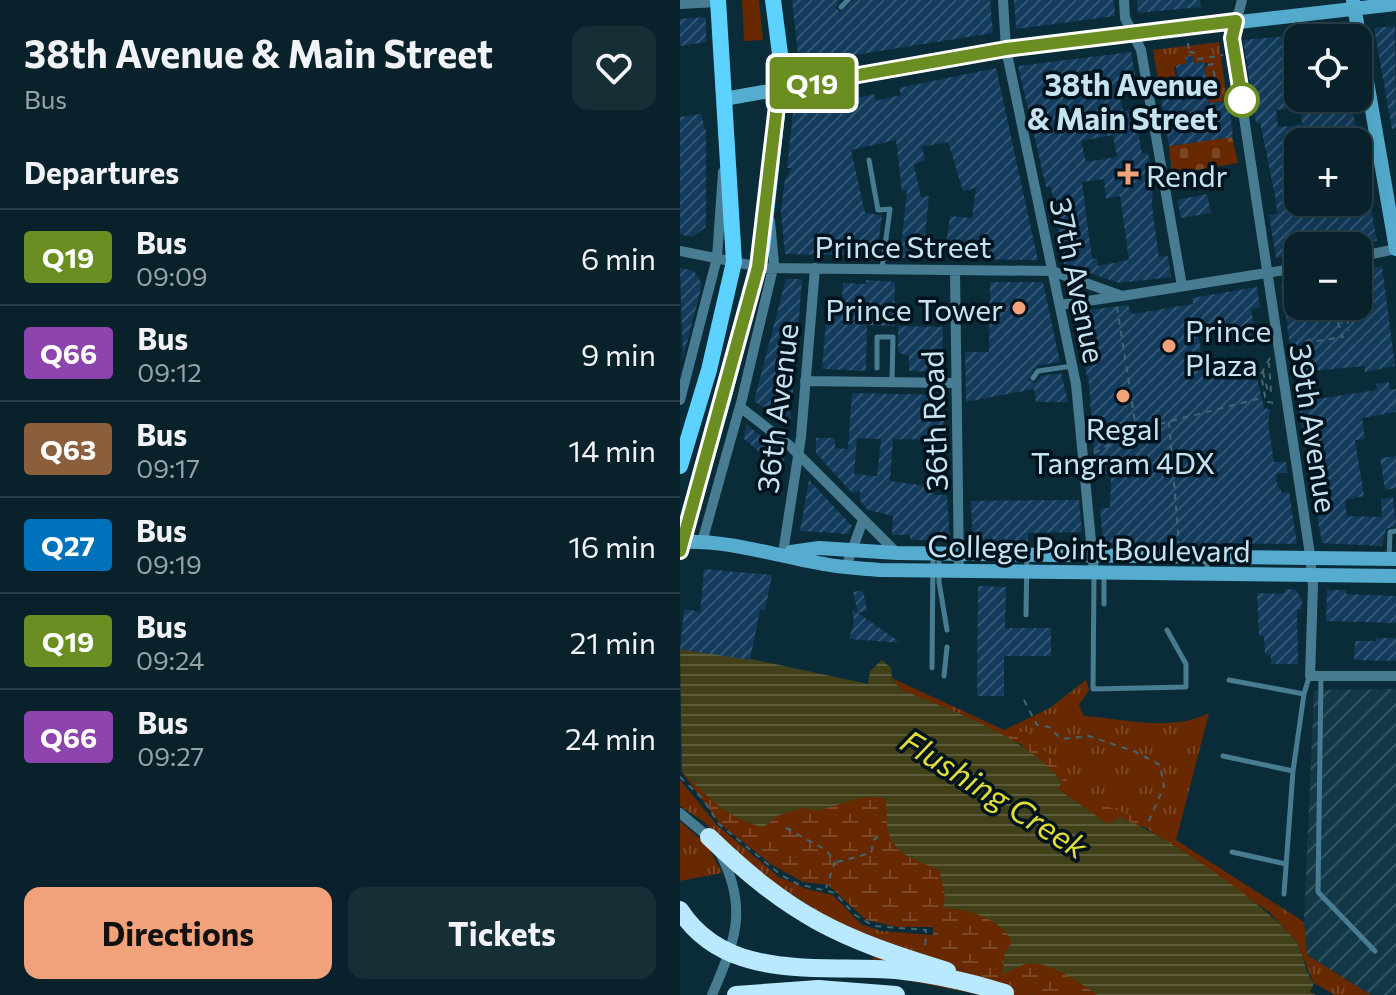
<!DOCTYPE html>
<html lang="en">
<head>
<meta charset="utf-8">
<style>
  body { margin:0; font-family:Commissioner,sans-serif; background:#162e36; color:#f1f3f6; height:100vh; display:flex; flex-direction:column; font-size:30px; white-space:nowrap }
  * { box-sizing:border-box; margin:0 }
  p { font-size:26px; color:#98a3a8 }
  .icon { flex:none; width:44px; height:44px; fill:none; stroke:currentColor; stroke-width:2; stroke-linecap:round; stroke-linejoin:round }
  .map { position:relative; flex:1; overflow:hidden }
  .panel { display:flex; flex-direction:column; background:#08212a; width:680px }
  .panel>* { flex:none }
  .badge { padding:0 16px; border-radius:6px; font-size:28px; line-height:52px }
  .buttons { position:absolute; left:604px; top:24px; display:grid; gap:16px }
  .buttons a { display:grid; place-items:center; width:88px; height:88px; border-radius:16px; background:#08212a; box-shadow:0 8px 32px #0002,0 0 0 2px #293e47; font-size:40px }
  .map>.badge { position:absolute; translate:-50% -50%; box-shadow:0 0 0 4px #fff }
  h2 { padding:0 24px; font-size:30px; line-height:72px }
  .round { display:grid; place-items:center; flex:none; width:84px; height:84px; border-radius:16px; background:#162e36 }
  .head { display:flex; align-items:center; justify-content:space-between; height:136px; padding:0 24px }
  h1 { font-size:38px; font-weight:700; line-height:60px }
  .button { display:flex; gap:16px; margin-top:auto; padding:16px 24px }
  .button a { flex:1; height:92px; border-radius:16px; background:#f1a27b; color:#111; font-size:32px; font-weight:700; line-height:92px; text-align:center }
  .button a+a { background:#162e36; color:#f1f3f6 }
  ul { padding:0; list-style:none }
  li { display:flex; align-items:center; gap:24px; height:96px; padding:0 24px; border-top:2px solid #293e47 }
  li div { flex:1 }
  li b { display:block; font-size:30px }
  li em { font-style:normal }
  li .badge { min-width:88px; font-weight:700; text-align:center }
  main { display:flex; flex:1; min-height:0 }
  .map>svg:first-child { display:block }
  .industrial { fill:url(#industrial-furrows) }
  .grass { fill:url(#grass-tufts) }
  .wetland { fill:url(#wetland-marsh) }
  .cemetery { fill:url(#cemetery-stones) }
  .garden { fill:#682800 }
  .water { fill:url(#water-rules) }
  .building { fill:url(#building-hatch); fill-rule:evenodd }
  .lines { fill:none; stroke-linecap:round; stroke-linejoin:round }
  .path { stroke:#456672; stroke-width:2; stroke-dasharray:6 6; stroke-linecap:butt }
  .lane { stroke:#487c92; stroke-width:5 }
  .street { stroke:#487c92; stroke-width:10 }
  .secondary { stroke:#55accf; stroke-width:14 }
  .primary { stroke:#5dd1ff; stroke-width:16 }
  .highway { stroke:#b9e9ff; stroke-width:18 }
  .path-bridge { stroke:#456672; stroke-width:2; stroke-dasharray:6 6; stroke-linecap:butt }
  .primary-bridge { stroke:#5dd1ff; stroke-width:16 }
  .highway-bridge { stroke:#b9e9ff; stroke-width:18 }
  .line-casing { stroke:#fff; stroke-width:18 }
  .line { stroke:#6b8e23; stroke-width:12 }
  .stop-dot { fill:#fff; stroke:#6b8e23; stroke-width:4 }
  .poi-dot { fill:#f1a27b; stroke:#00131d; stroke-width:3 }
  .labels { text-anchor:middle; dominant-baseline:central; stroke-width:7; stroke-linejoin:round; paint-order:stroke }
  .stop-label { font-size:30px; font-weight:bold; fill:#c5e3f0; stroke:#00131d; text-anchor:end }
  .poi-label { font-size:30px; fill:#c5e3f0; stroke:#00131d; text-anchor:start }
  .street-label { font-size:30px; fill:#c5e3f0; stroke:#00131d }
  .water-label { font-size:32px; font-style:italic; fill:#e3dc35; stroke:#00131d }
</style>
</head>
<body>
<main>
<section class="panel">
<div class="head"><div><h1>38th Avenue &amp; Main Street</h1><p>Bus</p></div><a class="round"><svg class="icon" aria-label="heart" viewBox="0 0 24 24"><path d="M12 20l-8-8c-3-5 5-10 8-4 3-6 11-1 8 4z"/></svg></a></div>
<h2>Departures</h2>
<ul>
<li><span class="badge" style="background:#6b8e23;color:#fff">Q19</span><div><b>Bus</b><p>09:09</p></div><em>6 min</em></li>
<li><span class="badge" style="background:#8e44ad;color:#fff">Q66</span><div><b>Bus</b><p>09:12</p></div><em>9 min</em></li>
<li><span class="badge" style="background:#8b5e3c;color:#fff">Q63</span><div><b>Bus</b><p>09:17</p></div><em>14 min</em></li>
<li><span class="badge" style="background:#0072bc;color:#fff">Q27</span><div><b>Bus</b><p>09:19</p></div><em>16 min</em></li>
<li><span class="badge" style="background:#6b8e23;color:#fff">Q19</span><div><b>Bus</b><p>09:24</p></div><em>21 min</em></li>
<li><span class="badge" style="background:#8e44ad;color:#fff">Q66</span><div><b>Bus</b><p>09:27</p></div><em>24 min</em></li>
</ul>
<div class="button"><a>Directions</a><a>Tickets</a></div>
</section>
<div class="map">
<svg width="716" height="995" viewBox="0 0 716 995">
  <defs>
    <pattern id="industrial-furrows" width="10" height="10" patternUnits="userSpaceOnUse" patternTransform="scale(2)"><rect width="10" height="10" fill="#123847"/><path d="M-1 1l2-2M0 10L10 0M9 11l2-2" fill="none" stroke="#335562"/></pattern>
    <pattern id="grass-tufts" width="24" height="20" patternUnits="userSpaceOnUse" patternTransform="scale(2)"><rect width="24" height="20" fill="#682800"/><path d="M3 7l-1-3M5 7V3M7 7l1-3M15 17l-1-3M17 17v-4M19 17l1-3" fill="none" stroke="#7c4726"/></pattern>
    <pattern id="wetland-marsh" width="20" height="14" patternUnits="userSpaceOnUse" patternTransform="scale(2)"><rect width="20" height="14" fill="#682800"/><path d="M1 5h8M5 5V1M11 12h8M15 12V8" fill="none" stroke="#7c4726"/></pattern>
    <pattern id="cemetery-stones" width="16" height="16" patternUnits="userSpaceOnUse" patternTransform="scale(2)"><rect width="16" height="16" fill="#682800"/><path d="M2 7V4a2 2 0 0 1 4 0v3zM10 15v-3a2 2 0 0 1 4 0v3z" fill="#7c4726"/></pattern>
    <pattern id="water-rules" width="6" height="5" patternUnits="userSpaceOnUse" patternTransform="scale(2)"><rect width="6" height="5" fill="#424019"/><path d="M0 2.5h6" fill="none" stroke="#5c5b3b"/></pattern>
    <pattern id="building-hatch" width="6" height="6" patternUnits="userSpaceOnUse" patternTransform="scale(2)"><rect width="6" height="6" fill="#123b5c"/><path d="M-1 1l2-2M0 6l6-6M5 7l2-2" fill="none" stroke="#335774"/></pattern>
  </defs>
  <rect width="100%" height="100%" fill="#0a2c38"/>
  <path class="industrial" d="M716,689V995H691L627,955L624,922L634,690Z"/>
  <path class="grass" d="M539,42L547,101L529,103L525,68L528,63H515L513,56L506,57V64L494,67L500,101L497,102L496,96L481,98L473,50Z
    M212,678L324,730L370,708L406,680L409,690L399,705L404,716C444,719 493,732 529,713L496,840L624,922L627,955L691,995H655L634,983L616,941L589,912L465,827L429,825L378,789L341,744L220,689Z
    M0,780L37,825L99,877L127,889L153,895L181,924L201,931L253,935V960L355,995H300L221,979L188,977L197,944L178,937L63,863L24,822L0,806Z
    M0,821L28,846L42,873L0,881Z"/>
  <path class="wetland" d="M339,732H347L370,756L397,794L478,827L490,836L498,850L465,827L433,819L429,825L378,789L341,744L325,738Z
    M2,772L24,784L202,789L467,995H355L253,960V927H217L186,920L148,885L123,882L92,865L39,823Z"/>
  <path class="cemetery" d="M552,137L558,163L492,174L489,146Z"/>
  <path class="garden" d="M62,0H79L83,40L64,41Z"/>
  <path class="water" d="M0,649L62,657L188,684L190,671L202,660L211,668L212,678L220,689C274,712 346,736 382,782L378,789L428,824L440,817C485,835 582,901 613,938C624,950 623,970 634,983L630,992L636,995H417C401,983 366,959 346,964C338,966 329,972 322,975L325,952L332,942C322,919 287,908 263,908L265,897L259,870C234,858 210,856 207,823C206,813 208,808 204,798L184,797L137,811L122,808L97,816L84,827C49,821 28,796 2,772Z"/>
  <path class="building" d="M112,0H160L156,8L160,12L173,0H310L313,33L119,64Z
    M334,0H434L435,16L336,29Z
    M457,0H520L521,7L458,13Z
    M26,17V42L0,46V19Z
    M715,26L716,128L712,129L694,28Z
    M618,35V98H670L679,142H618V202H678V159H682L697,241L668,246H618V254L596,258L589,215L597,214L596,201L580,122L576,123L563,40ZM620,107L622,125L598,127L596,110Z
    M451,52L458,92L440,95L443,111L461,108L464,130L458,131L462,154L468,153L473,179L472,206L479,257L488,256L491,277L439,283L384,264L371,187H366L338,66ZM433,135L437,157L406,162L401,141ZM424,179L426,199L440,196L449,260L418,266L417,258L412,259L402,182Z
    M514,56V63L524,62L529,103L549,101L553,137L489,146L481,98L500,96L496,65L506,64L505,57Z
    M316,68L358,260L286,259L288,247L266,244L270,216L292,218L296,188L283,191L268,142L242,147L245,160L234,165L241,197L249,196L243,258H220L227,190L222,191L216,140L171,150L185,213L202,215L197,256L105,254L101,211L105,179L112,168H107L113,113L194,94L196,101L221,95L219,88Z
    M21,114L26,132V227L12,237L0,234V117Z
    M527,194L531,213L501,218L497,200Z
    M702,266L715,366L685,372L684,366L614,373L601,283L618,280V306H656L658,313L676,311L678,270Z
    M0,268L14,271L22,284L3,358Z
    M106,279H122L118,330L107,369L115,370L110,422L103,421L74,401Z
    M186,280L215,282L214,326L187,325L186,371L142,369L148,298L162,299L163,283L186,284Z
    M310,282H363L380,362L356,366L348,380L355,383L361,376L381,373L388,402H356L354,389L286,402L285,352H309Z
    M577,287L580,307L571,309L575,334L547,339L546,328L518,332L523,366L572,358L584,408L590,410L588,423L594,462H606L607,473H597L596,481L602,493L609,492L617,544L540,543V546H532L528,541L522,546L423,543L420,508H430L431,474L415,473L409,384L392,312L448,305L452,314L513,304L512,298Z
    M218,326L263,327L262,372L229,371V355L218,353Z
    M709,382L710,390L716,389V412L682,418L685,439L675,440L684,496L665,500L667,516L702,517L701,499L713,497L716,526L706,529L702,546L642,543L635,505L651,503L642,448H639L637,435L627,437L623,430L618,402L697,390L696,384Z
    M172,393L262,395L265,440L213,439L210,481L254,487V495H267L270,540H230V535H212L213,516L188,510L180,501V491L172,493L136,453V438H155V448L168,449ZM177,438L201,439L197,476L174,474Z
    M67,425L105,455L102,472L63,438Z
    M716,456V488L705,490L700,458Z
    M129,480L172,526L169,534L120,531Z
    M399,500L402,532L348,533V542L293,541L291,501Z
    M24,569L92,575L85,610H80L70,660L0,649L4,609L20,612Z
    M298,586L326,587L325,628H371V656H324V696H297Z
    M607,589L616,590L622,600L621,609L617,610L618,664H591V655H585L584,636H579L577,593L602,594Z
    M183,590L187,611L178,613L221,643L169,639L174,622L172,609L178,613L173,592Z
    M647,590H666V594L716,596V623L646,621Z
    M696,638H716V661L674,660L675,641H696Z"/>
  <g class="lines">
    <path class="path" d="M508,43L510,56
      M509,52L515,53L518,59L543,55
      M528,65L533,64L537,97L549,95
      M666,306L669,331
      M437,307L456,428
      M672,307H675
      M625,342L632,338
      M625,343L663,337L652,306
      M590,358L581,374L586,402L596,403
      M583,372L588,392H591L589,363
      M489,422L499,543
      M414,453L456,430L585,397
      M344,700L357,725L369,727L381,739L409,736L456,752L480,765L484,786L468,823
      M0,777L23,799L39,824L101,875L118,884L155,893L175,915L194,926L246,930L245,949
      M106,828L146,850L155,862L146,888
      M157,862L191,853L194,840L201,834"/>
    <path class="lane" d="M161,7L168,0
      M189,160L198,210L210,209L202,268
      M197,368V337H213L212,381
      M353,378L358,371L392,366
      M527,546V573
      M259,554V582L267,630
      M709,558L710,532L716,531
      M424,573V604
      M414,574L413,689L506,687V664L487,630
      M346,615L347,555
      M252,668L253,557
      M264,676L267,647
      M641,677L638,892L695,951
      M549,680L624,694
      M543,756L613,771
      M552,852L606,864
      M604,894L613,771L624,694L629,677"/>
    <path class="street" d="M323,0L326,49L396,384L414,573
      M444,0L445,18L461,50L502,286
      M562,0L552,38L629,548L633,585L630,676H716
      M0,4L38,2
      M0,251L85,268L372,271L442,296L618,268
      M678,257L716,249
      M275,270L279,571
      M380,305L441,296
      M125,381L274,383
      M0,400L37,258L43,172
      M60,407L109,445L217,553
      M22,542L62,399L94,264L90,221
      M103,553L121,437L135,268
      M166,567L183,520
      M0,813L31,839
      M32,995C55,941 69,909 40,853"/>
    <path class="secondary" d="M673,0L716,249
      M44,99L334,48L716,4
      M0,542C51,540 95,556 144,564C162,568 182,568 200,570L716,576
      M111,552L139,548L217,553L716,559"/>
    <path class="primary" d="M45,392L82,249L102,69L93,0
      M0,466L29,370L54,262L38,0"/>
    <path class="highway" d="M29,837C111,916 158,938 267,971
      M56,995L138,989L216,995"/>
    <path class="path-bridge" d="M660,309L672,307"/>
    <path class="primary-bridge" d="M0,551L45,392"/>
    <path class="highway-bridge" d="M0,910C47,983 142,964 216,970C253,974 290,982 325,993"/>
  </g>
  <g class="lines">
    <g class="line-casing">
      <path id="line" d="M0,551L78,267L99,89L326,49L556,21L552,38L562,100"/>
    </g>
    <use href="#line" class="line"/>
  </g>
  <circle class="stop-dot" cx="562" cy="100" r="16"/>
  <g class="poi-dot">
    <path d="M444 162h8v8h8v8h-8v8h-8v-8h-8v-8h8z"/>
    <circle cx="339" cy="308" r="8"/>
    <circle cx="489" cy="346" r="8"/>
    <circle cx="443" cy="396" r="8"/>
  </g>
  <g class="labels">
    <g class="stop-label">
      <text x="538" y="83">38th Avenue<tspan x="538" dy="34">&amp; Main Street</tspan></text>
    </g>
    <g class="poi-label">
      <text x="466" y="174">Rendr</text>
      <text x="323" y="308" text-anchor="end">Prince Tower</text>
      <text x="505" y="329">Prince<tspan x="505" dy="34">Plaza</tspan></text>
      <text x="443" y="427" text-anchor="middle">Regal<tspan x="443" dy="34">Tangram 4DX</tspan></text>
    </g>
    <g class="street-label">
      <text x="223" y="245">Prince Street</text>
      <text transform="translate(399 280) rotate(78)">37th Avenue</text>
      <text transform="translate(96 408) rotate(-83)">36th Avenue</text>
      <text transform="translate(253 421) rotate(-92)">36th Road</text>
      <text transform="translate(635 428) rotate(81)">39th Avenue</text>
      <text transform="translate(409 547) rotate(1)">College Point Boulevard</text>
    </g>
    <g class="water-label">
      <text transform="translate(315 793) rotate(32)">Flushing Creek</text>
    </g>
  </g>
</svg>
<div class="buttons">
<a><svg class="icon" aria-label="locate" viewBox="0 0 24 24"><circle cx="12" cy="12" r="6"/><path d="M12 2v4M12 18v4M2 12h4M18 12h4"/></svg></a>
<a>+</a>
<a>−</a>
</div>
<b class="badge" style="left:132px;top:83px;background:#6b8e23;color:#fff">Q19</b>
</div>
</main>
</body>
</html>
